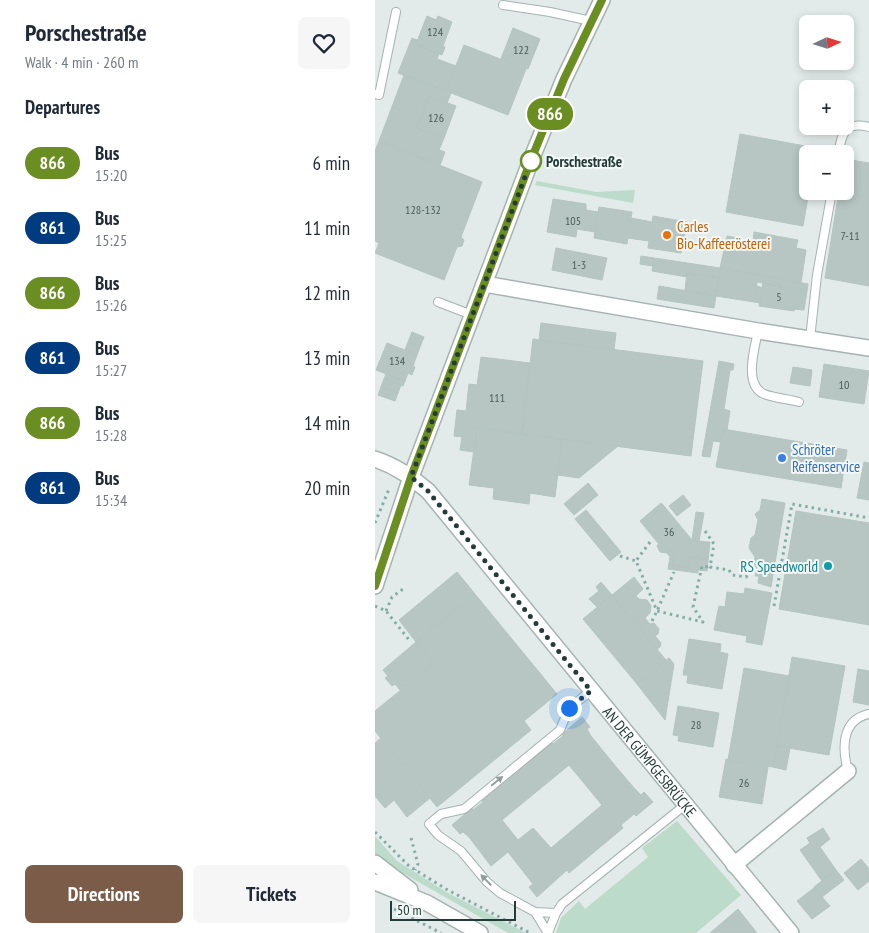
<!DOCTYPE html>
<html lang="en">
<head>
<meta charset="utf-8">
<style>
  body { margin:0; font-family:"PT Sans Narrow",sans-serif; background:#f6f6f7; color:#1f2937; height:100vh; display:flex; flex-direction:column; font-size:19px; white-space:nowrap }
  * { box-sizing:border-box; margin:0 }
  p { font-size:16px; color:#747a83 }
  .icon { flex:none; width:28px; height:28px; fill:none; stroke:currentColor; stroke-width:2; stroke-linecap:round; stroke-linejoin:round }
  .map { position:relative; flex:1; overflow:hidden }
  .sheet { display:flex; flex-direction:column; background:#fff; width:375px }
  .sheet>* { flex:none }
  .badge { padding:0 10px; border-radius:16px; font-size:18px; line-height:32px }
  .needle { width:32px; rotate:86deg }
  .buttons { position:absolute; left:424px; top:15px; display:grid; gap:10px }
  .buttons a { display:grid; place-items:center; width:55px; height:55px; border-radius:8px; background:#fff; box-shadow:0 2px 8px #0003; font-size:25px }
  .scale { position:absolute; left:15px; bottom:12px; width:126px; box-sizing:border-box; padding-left:5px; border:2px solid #233b39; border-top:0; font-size:14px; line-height:18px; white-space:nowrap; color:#233b39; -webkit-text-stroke:4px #f2f8f6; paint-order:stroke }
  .you { position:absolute; width:25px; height:25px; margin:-12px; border:4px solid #fff; border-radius:50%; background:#1a73e8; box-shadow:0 0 0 8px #1a73e833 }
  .map>.badge { position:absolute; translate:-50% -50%; box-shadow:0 0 0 2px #fff }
  h2 { padding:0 25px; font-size:19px; line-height:45px }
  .round { display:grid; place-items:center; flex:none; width:52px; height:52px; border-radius:8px; background:#f6f6f7 }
  .head { display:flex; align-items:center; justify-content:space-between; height:85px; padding:0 25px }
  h1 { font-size:24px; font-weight:700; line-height:38px }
  .action { display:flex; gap:10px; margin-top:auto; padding:10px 25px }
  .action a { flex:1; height:58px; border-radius:8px; background:#7b5c49; color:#fff; font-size:20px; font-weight:700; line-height:58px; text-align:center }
  .action a+a { background:#f6f6f7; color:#1f2937 }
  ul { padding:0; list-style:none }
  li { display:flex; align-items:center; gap:15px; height:65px; padding:0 25px }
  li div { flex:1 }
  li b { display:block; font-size:19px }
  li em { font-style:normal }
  li .badge { min-width:55px; font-weight:700; text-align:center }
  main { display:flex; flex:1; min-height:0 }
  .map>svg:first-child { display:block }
  .green { fill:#bcdbca }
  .building { fill:#b7c6c2; stroke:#b4c5c1; fill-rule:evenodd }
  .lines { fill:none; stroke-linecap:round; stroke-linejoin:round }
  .service-casing { stroke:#a5b3b1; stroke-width:10 }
  .minor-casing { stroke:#a5b3b1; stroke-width:18 }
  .tertiary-casing { stroke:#a5b3b1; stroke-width:18 }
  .path { stroke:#84ada8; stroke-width:3; stroke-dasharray:2.5 4; stroke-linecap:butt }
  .service { stroke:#fff; stroke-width:8 }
  .minor { stroke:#fff; stroke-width:15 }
  .tertiary { stroke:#fff; stroke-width:15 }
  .oneway { fill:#919d9c }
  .line-casing { stroke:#fff; stroke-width:11 }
  .line { stroke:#6b8e23; stroke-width:8 }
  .walk { stroke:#233b39; stroke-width:5; stroke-dasharray:0 9 }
  .stop-dot { fill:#fff; stroke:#6b8e23; stroke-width:2.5 }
  .food-dot { fill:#e8710a; stroke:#f2f8f6; stroke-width:2 }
  .shop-dot { fill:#3f7fe0; stroke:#f2f8f6; stroke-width:2 }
  .culture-dot { fill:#0f9aa8; stroke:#f2f8f6; stroke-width:2 }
  .labels { text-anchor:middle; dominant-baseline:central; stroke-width:4; stroke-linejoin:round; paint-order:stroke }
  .number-label { font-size:12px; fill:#485e5b }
  .stop-label { font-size:15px; font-weight:bold; fill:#233b39; stroke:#f2f8f6; text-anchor:start }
  .food-label { font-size:15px; fill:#c56008; stroke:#f2f8f6; text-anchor:start }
  .shop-label { font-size:15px; fill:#366cbe; stroke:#f2f8f6; text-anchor:start }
  .culture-label { font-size:15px; fill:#0d838f; stroke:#f2f8f6; text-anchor:end }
  .street-label { font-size:15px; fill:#233b39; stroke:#f2f8f6 }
</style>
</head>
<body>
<main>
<section class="sheet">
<div class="head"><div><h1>Porschestraße</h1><p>Walk · 4 min · 260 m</p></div><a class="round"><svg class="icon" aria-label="heart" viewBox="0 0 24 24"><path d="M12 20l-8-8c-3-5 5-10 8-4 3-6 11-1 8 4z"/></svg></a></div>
<h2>Departures</h2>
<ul>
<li><span class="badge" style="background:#6b8e23;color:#fff">866</span><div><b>Bus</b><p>15:20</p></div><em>6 min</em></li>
<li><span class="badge" style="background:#003b80;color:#fff">861</span><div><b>Bus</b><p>15:25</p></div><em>11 min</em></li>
<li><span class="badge" style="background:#6b8e23;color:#fff">866</span><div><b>Bus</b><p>15:26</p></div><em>12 min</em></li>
<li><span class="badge" style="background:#003b80;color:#fff">861</span><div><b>Bus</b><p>15:27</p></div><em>13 min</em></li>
<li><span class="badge" style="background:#6b8e23;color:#fff">866</span><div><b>Bus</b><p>15:28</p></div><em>14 min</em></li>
<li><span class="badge" style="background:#003b80;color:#fff">861</span><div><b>Bus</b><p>15:34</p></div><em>20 min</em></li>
</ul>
<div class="action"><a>Directions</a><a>Tickets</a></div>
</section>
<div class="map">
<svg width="494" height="933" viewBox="0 0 494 933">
  <rect width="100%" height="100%" fill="#e2ebe9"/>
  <path class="green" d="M162,181L221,192L260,190L258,203L160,185Z
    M302,821L366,895L321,933H181L186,918L204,901L210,909L273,857L267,848Z
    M0,836L22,861L73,893L151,933H133L12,864L0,855Z"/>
  <path class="building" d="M52,16L61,20L63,16L77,22L68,46L70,47L67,55L41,44Z
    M138,28L165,39L153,69L126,59Z
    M37,38L42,40L41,44L64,54L62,59L81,66L71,91L23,73Z
    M89,45L151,69L133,115L71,91Z
    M29,75L76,93L72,103L54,96L42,128L69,138L64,150L70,152L65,165L4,141Z
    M54,96L81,106L69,138L42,128Z
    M365,134L441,148L440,154H432L434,191L428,226L351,212Z
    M4,141L107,182L86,237L89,240L87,246L82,247L69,280L0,253L4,243L0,241V151Z
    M470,159L494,163V286L450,278L464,191H470Z
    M178,199L211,204V210L223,212L220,232L202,229L201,237L172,232Z
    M224,207L257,212L256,218L277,222L278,216L312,222L306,253L273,248L274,241L253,238L252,244L219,238Z
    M379,232L423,240L421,248L431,250L426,283L345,268L352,236L363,238V242L378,244Z
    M181,248L232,258L227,280L177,270Z
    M266,256L345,268L344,278L312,273V277L277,271L278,266L265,264Z
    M345,268L433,284L432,291L382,282L379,302L341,296Z
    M312,273L344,278L341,296L310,290Z
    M388,283L422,290L419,311L384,306Z
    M284,286L341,296L339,308L282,299Z
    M382,286L388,288L385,303L379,302Z
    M422,290L432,291L429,310L419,309Z
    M166,323L241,333L239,350L164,340Z
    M37,332L49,337L45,347L33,342Z
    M158,339L328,361L316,456L147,434Z
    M33,342L45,347L42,355L30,350Z
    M12,343L42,355L38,366L40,367L37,375L33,373L30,381L1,370Z
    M106,357L155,363L147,434L102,428L99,452L85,450L87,437L79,436L82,410L91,411L94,384L102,385Z
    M344,361L359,364L358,370H355L349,409L355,411L352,430L348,429L345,442L338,441L335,457L327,456Z
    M449,364L494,371L489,404L444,397Z
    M418,367L437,370L435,386L415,383Z
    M11,374L30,381L28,386L9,379Z
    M9,379L26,385L23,393L6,387Z
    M6,387L23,393L20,401L3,395Z
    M102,428L187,439L180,497L155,493L154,504L118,499L119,488L94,485Z
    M348,429L472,450L466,488L341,467Z
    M187,439L243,446L204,478L183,475Z
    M489,462L494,463V500L482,498Z
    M213,483L223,495L199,515L189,504Z
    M308,495L316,505L302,516L294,506Z
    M387,499L410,503L396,587L383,583L384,576H380L382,568L379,564L380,557L374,548L376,538L380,535L383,520L380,514L385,510Z
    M286,503L289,506L270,521L286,540L283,543L265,521Z
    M289,506L317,540L332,542L330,559L315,557L313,568L298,566L299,556L295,550L292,553L285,552L282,546L286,540L270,521Z
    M211,510L246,552L235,561L200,519Z
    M421,511L494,523V625L404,609Z
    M321,512L329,513L324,541L317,540Z
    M332,542H335L332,571L323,570V573L293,569L295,557L292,553L295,550L299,556L298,566L313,568L315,557L330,559Z
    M82,572L100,594L41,642L24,620Z
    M259,577L268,589L261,596L264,599L272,600L276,606L275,613L270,618L275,624L279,623L284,629L283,634L280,636L286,643L285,647L282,649L237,595Z
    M226,582L237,595L222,607L214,599L224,591L221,587Z
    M370,588L397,593L387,645L371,642L372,636L339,630L344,606L350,607L352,592L369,594Z
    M100,594L182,694L149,721L156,730L62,807L0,731V711L59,663L41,642Z
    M237,595L291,660L262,684L208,619Z
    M314,639L346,644L345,652L353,654L347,689L312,683L313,675H308Z
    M41,642L59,663L25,690L20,684L17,686L10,678L13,676L8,670Z
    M417,657L470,666L454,755L402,746Z
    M294,658L299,664L290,720L262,684Z
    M369,668L414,676L398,767L353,760Z
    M483,669L494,671V705L478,702Z
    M303,706L344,713L338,747L303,741L304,736L298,735Z
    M207,717L215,727L212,729L216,736L242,768L260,789L266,795L269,792L278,802L261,816L259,814L246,825L248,828L194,873L192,870L162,897L154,887L158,884L133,852L116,866L94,837L88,832L85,834L77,825L97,808L98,810L108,802L106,800L176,742L178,744L188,736L187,734ZM194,765L227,805L176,848L158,828L143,840L127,820Z
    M6,738L55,798L32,817L19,800L10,808L0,796V743Z
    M402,746L415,748L411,770L398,767Z
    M351,759L393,767L387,804L344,797Z
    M448,828L455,839L445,847L461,870L447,881L425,850L435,843L432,838Z
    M486,859L494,869V881L483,890L469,873Z
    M461,870L469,880L447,897L439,887Z
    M439,888L455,906L437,919L422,901Z
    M363,909L382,933H335Z"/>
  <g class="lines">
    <g class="service-casing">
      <path id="service" d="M128,5L175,12L216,21
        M0,94L4,95L21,12
        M463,154C467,133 470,121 494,127
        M63,302L97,315
        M383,331C380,347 368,385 389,394C399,398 413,399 424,402
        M435,339L442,275L457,191
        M473,771C467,749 466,720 494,714
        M160,912L181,913
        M173,933L160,912L125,893L112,882L86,851L63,835L54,824L66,814L89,809L185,730L194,708L216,691
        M173,933L181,913L187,904L310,805"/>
    </g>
    <g class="minor-casing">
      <g id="minor">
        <path d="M109,284L383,331L494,348"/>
        <path id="s1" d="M0,459C21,466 36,477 53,491L416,933"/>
        <path d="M0,586L36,477L156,160L189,79L227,0"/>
        <path d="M359,865L473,771"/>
      </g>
    </g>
    <g class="tertiary-casing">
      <path id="tertiary" d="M0,863L35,890
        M0,882L52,903L105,933"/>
    </g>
    <path class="path" d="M0,523L14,489
      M330,531L339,544L335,567L354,570L357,575L371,577L377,569
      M275,542L261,561L282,611L328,622L318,607L327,566L335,567
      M245,556L261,561
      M0,606L11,611L35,641
      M399,606L417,504L494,518
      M11,611L17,597L28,589
      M277,621L282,611L299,572
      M0,832L34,866L71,889L155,933
      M36,838L43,864L40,870
      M19,909L66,933"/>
    <use href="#service" class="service"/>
    <use href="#minor" class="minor"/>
    <use href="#tertiary" class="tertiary"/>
  </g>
  <defs><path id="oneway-solid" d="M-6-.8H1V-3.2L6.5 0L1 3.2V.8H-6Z" transform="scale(1.25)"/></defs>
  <g class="oneway">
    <use href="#oneway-solid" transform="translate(122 781) rotate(-39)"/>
    <use href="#oneway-solid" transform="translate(111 880) rotate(-134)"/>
  </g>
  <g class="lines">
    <g class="line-casing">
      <path id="line" d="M0,586L36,477L156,160L189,79L227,0"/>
    </g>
    <use href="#line" class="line"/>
    <path class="walk" d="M156,161L36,477L53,491L216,691L194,708"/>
  </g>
  <circle class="stop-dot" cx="156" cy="161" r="10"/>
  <circle class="food-dot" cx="292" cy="235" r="5"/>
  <circle class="shop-dot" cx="407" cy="458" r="5"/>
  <circle class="culture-dot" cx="453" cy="566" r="5"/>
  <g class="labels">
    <g class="number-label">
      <text x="60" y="31">124</text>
      <text x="146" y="49">122</text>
      <text x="61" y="117">126</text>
      <text x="48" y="209">128-132</text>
      <text x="198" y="220">105</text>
      <text x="475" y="235">7-11</text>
      <text x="204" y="264">1-3</text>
      <text x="404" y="296">5</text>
      <text x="22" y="360">134</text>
      <text x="469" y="384">10</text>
      <text x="122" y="397">111</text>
      <text x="294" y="531">36</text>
      <text x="321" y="724">28</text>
      <text x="369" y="782">26</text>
    </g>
    <g class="stop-label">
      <text x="171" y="161">Porschestraße</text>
    </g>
    <g class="food-label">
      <text x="302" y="226">Carles<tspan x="302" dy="17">Bio-Kaffeerösterei</tspan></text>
    </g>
    <g class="shop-label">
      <text x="417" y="449">Schröter<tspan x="417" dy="17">Reifenservice</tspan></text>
    </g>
    <g class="culture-label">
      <text x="443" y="566">RS Speedworld</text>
    </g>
    <g class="street-label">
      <text stroke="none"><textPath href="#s1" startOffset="412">AN DER GÜMPGESBRÜCKE</textPath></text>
    </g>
  </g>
</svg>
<div class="buttons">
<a><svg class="needle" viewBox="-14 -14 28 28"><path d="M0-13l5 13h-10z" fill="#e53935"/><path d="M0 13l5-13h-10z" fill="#747a83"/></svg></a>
<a>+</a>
<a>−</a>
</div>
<div class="scale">50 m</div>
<div class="you" style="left:194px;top:708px"></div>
<b class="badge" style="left:175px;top:114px;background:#6b8e23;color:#fff">866</b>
</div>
</main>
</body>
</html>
